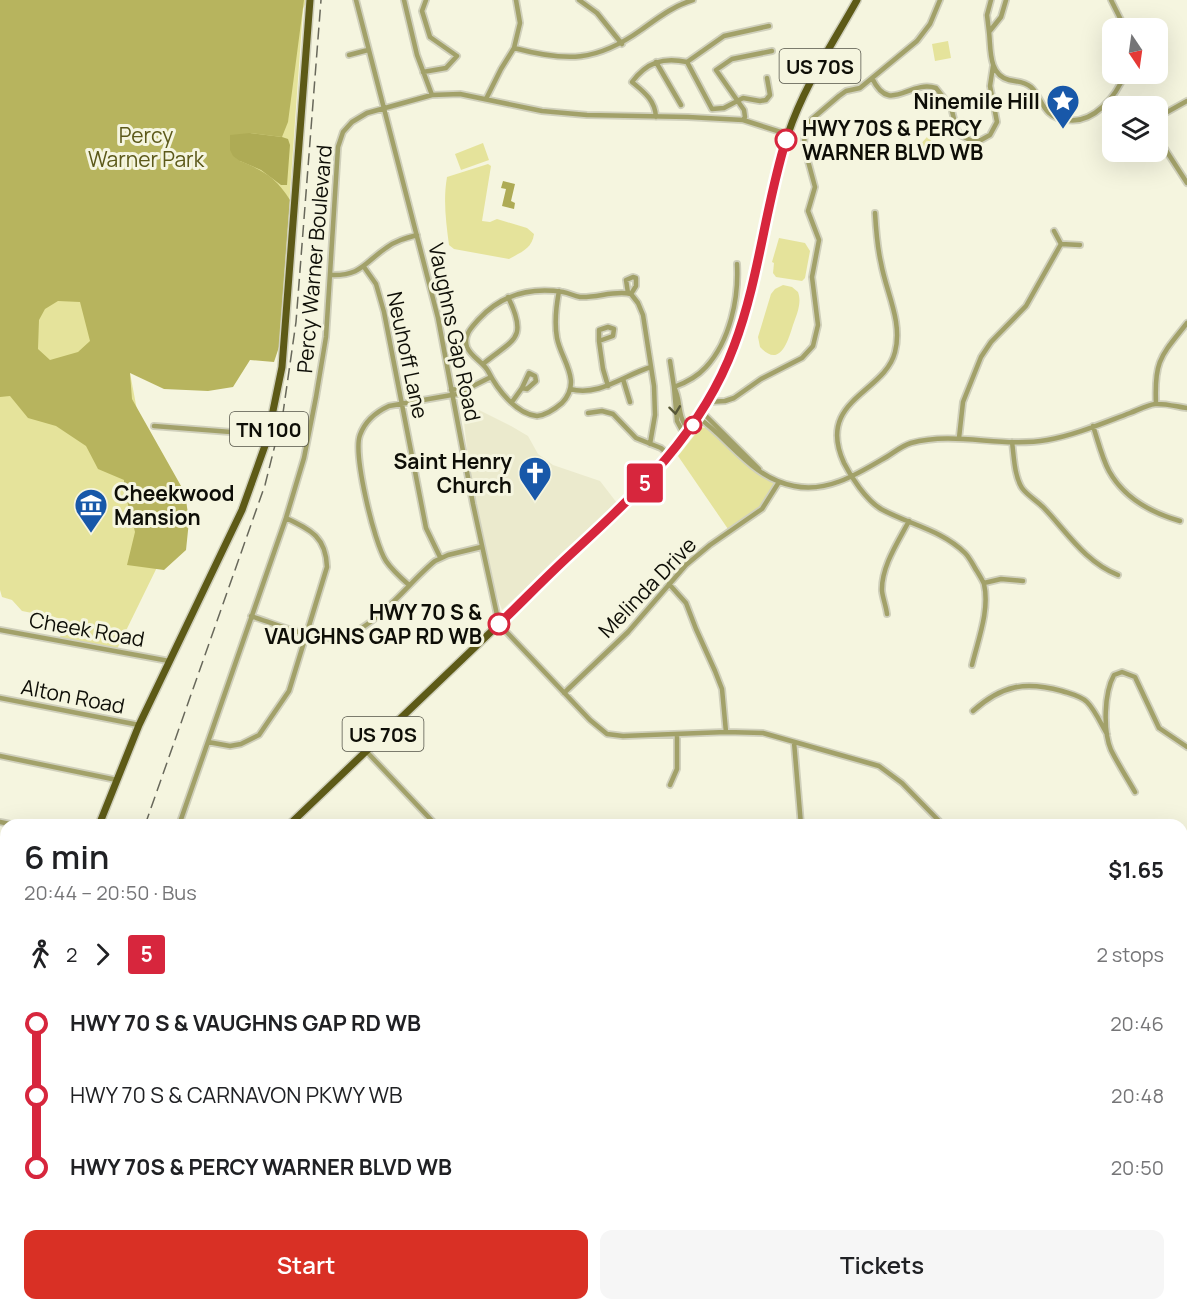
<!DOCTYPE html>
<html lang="en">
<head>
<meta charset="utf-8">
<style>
  body { margin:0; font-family:Manrope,sans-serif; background:#f6f6f6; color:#202124; height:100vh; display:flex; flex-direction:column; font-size:22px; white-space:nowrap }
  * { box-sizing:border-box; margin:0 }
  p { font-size:20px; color:#757577 }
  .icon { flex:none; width:33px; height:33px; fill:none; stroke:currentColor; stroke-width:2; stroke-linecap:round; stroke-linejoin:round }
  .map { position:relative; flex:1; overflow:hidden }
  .sheet { position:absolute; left:0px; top:819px; width:1188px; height:492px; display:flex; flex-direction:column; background:#fff; border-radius:18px 18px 0 0; box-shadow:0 6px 24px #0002 }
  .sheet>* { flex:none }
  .badge { padding:0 12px; border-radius:4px; font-size:21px; line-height:39px }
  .needle { width:39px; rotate:167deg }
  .tools { position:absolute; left:1102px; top:18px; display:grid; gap:12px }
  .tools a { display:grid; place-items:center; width:66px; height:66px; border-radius:12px; background:#fff; box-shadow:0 6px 24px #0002; font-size:30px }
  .map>.badge { position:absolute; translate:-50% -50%; box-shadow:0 0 0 3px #fff }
  .legs { display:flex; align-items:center; gap:9px; height:66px; padding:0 24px; font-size:20px }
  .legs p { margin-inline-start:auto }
  .overview { display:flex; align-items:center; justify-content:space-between; height:102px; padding:0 24px }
  h1 { font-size:33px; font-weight:600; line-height:45px }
  .button { display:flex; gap:12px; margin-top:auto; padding:12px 24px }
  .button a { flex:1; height:69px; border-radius:12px; background:#d93025; color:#fff; font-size:24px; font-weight:600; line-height:69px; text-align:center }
  .button a+a { background:#f6f6f6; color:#202124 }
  ul { padding:0 24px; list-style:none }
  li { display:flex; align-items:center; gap:21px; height:72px; font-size:22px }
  li i { display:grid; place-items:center; width:9px; height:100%; margin:0 8px; background:currentColor }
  li i::after { content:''; width:15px; height:15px; margin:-8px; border:4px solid; border-radius:50%; background:#fff }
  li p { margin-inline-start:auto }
  li:first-child i { background:linear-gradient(#0000 50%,currentColor 0) }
  li:last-child i { background:linear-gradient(currentColor 50%,#0000 0) }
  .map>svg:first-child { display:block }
  .built { fill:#ebeacd }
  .green { fill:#e5e39b }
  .forest { fill:#b7b45e; fill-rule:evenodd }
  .water { fill:#aeab55 }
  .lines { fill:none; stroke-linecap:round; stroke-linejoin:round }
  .minor-casing { stroke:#d0d0bc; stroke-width:8 }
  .major-casing { stroke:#d0d0bc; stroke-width:10 }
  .minor { stroke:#a2a169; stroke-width:4.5 }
  .major { stroke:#5d5a17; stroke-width:7 }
  .rail { stroke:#68685b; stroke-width:1.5; stroke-dasharray:12 6; stroke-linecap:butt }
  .oneway { stroke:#585838 }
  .line-1-casing { stroke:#fff; stroke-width:14 }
  .line-1 { stroke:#d7263d; stroke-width:9 }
  .stop-1-dot { fill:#fff; stroke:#d7263d; stroke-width:3 }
  .labels { text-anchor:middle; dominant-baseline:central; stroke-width:6; stroke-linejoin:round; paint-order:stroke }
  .shield { fill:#f5f5df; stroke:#535348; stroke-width:1.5 }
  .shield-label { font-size:20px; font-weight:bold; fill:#0e0e07 }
  .poi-label { font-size:21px; font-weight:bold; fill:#0e0e07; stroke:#f5f5df; text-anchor:end }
  .stop-label { font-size:21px; font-weight:bold; fill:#0e0e07; stroke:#f5f5df; text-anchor:start }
  .park-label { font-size:21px; fill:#5c591a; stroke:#f5f5df }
  .street-label { font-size:21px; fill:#0e0e07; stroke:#f5f5df }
</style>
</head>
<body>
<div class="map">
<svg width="1187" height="1311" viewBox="0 0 1187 1311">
  <rect width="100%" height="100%" fill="#f5f5df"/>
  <path class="built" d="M479,410L511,426L528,436L538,454L553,465L600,481L617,503L502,610L489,573L470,476L464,422Z
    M6,966V1071L0,1069V983Z
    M0,1110L6,1111V1178H0Z
    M0,1197L6,1198V1233L4,1236H0Z"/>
  <path class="green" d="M0,0H307L303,9L279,347L130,373L164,553L117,649L60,638L63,619L22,611L12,600L2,597L0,590Z
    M948,41L951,58L935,61L932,44Z
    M927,137L940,149L930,160L917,148Z
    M483,143L489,160L461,170L455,154Z
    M488,164L491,166L482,221L490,222L497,219L527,228L534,234C532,249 521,252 509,259L454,249L449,245C446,222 443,200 447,177Z
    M779,238L805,243L810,251L805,278L802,281L776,277L773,273L774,263L772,262Z
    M783,285L792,287L798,292C802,303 797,314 793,325C788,341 780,369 760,347L758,337L771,294L775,289Z
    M701,427L710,429L744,463L773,482L774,486L759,508L728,529L678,456Z"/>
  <path class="forest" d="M0,0H304L288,122L282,137L250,133L240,161C264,171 276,177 290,200L279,347L274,362L250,360L233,387L208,391L164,389L130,373L132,399L185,493L189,521L186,550L164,570L127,565L135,532L124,489V480L98,469L86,446L56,426L28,418L10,396L0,397ZM58,301L80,302L90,341L78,352L50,360L38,349L39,320L45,309Z"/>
  <path class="water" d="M250,133L282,137L288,139L290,145L287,185H281L261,170L240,161L233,156L230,150V135Z
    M503,181L515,184L511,201L515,203L514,209L502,206L506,189L501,188Z"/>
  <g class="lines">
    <g class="minor-casing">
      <path id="minor" d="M356,0L438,318L473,504L499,624L590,720L607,734L623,736L726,732L763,733L879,766L902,783L943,825
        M404,0L417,55L432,95
        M579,0L597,13L622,44
        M991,0L987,15L989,32L1001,17L1006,0
        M1111,0L1125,28
        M989,32C991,48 988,75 1009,80C1017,82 1024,81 1031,87C1039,94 1041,106 1049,113C1054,118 1060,119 1067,120C1094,124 1116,96 1125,74
        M514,48C567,62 596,62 641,30C658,18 673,6 693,0
        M349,55L368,50
        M656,62L681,105
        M687,62L724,36L769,26
        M423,72L446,68L457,56L430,37L422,11L426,0
        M872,78C890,116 909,79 936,88L951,107L956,127L960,135L972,141L981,140L990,135L997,122L990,86L993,66
        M486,99L501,69L514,48L520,23L516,0
        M656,117C655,100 644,92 632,82C647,62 663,57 687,62L712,109L724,108L743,98L760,101L766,100L770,95L767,78
        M1158,119L1160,116L1187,101
        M743,120L745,117L744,110L716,70L732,59L772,51
        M1158,138L1187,183
        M875,213C876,230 877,246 881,263C886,292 903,322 895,352C885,393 815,400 844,463C851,477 866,500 881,509C908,524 942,530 965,553C969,557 972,563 975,568C978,573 982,579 984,584C990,610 978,640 972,665
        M1054,231L1061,244
        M364,267L376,284L384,312L426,528L440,557
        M331,275C361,276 364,263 386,248C395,241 406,238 417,235
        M559,291C556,307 554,322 557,338C561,360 583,381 562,403C555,409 547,415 537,416C516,414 497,389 488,371C483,362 471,357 467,347C463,335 472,327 479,319C502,294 530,287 563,292C569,293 574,296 580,297C597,298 615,290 631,294L638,303L643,315L654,386L655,415L650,444
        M628,293L626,280L633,277L636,278V286L631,294
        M599,341V330L608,327L614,329L613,336L599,341L603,369L608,386
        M670,361L674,387C685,383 698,376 706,367C730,341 739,298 737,264
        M483,364C513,339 529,340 508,297
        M623,379L630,402
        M471,387L491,377
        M570,389C599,397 624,375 651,367
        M512,402L522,388L527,389L536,381L535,376L529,373L522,388
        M708,402L725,401L734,398L761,379L802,358L813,346L818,325L812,277L819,240L808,211L815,187L804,146L805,129L812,119L839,96L846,91L860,88L917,41L930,24L940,0
        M1156,404C1154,360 1161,356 1187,323
        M702,412L759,469
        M588,413L602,411L613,414L636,438L661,448L670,456
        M699,418C731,441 752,478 794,486C826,493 856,475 883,459C892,454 901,446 911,443C956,431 1001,448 1047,440C1075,435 1103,423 1130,413C1138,410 1147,405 1155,404C1165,403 1178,407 1187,408
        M154,426L231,432L267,440
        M1093,426C1098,441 1102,458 1109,471C1124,498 1152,513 1180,521
        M685,436L677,421L674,387C682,401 676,419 690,430
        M959,438L963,402L981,357L991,342L1026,306L1061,244L1080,245
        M1012,442C1014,456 1014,475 1022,488C1027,495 1037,501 1043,507C1067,532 1085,562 1118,575
        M984,583L1001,579L1023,581
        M669,584L686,603L696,629L715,671L722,689L726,732
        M409,585C401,578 392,570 386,561C374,543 353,454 360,435C365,421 376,412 389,406L463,393L471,387L451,390
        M887,614C886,606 883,599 882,591C881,567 898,542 909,521
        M251,616C275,624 301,635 327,638C367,642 406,584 435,561L448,555L481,547
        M0,630L169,661
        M564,693L628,632L686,565L710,545L762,509L779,482
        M0,698L139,725
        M973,711C1002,685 1025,681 1062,691C1071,694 1081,696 1087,702C1095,710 1101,724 1107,734
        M208,742L230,746L241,744L259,735L289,691L327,567C326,537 311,530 286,518
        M794,742L801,825
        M366,751L436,825
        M0,756L117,780
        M670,785L677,769V735
        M1135,792C1127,778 1118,764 1111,750C1103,731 1104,693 1114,675L1122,672L1135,677L1159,728L1187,747
        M0,822L15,825
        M179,825L286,518L304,458L316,397L326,337L338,147L343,132L352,122L367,113L432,95L460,94L542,111L587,115L688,117L743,120L787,134
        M0,887L6,888
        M0,957L6,958
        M1182,1044L1187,1043
        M0,1074L6,1076
        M1182,1129L1187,1130
        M46,1305L59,1311
        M368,1305L374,1311
        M621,1305L624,1311
        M1018,1305L1025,1311
        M1097,1305L1098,1311
        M0,1306L6,1293
        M179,1311L199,1305
        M391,1311L404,1305
        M683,1311L692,1305
        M1119,1311L1164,1305"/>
    </g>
    <g class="major-casing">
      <path id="major" d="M99,825L139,725L242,510L267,440L282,367L310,0
        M289,825L636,493C681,445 718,396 739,333C761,268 766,198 788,134C804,86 833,43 857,0
        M2,1125L6,1098"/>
    </g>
    <use href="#minor" class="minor"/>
    <use href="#major" class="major"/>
    <path class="rail" d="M145,825L265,485L283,413L296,322L321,0
      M0,1262L6,1240"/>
  </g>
  <defs><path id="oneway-chevron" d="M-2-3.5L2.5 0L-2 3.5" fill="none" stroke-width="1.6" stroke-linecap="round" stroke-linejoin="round" transform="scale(1.5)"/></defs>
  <use class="oneway" href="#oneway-chevron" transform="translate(675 410) rotate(83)"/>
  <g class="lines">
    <g class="line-1-casing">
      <path id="line-1" d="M499,624C523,601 546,577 571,554C637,493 702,433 734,346C759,280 765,207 786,140"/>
    </g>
    <use href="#line-1" class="line-1"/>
  </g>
  <defs>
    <g id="sight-pin" transform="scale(1.725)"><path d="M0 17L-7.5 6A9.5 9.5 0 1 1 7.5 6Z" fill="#1858a9" stroke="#f5f5df"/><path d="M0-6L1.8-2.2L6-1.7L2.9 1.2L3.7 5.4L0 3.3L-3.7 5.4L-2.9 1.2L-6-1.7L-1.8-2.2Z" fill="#fff"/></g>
    <g id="church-pin" transform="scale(1.725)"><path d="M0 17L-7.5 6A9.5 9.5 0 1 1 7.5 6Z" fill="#1858a9" stroke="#f5f5df"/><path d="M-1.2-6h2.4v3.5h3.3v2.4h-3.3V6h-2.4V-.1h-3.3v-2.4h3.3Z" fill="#fff"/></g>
    <g id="museum-pin" transform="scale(1.725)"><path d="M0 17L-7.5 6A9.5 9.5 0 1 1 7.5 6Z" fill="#1858a9" stroke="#f5f5df"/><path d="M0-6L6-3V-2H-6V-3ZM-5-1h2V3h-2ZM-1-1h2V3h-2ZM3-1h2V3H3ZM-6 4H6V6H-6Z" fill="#fff"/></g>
  </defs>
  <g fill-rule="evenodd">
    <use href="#sight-pin" x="1063" y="101"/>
    <use href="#church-pin" x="535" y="473"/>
    <use href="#museum-pin" x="91" y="505"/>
  </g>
  <g class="stop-1-dot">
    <circle cx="786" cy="140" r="10"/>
    <circle cx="693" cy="425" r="8"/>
    <circle cx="499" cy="624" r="10"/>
  </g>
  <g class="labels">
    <g class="shield">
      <rect x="779.5" y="49" width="81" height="34" rx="4.5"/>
      <rect x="230" y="412" width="78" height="34" rx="4.5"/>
      <rect x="342.5" y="717" width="81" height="34" rx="4.5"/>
    </g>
    <g class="shield-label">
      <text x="820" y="66">US 70S</text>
      <text x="269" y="429">TN 100</text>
      <text x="383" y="734">US 70S</text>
    </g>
    <g class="poi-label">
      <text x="1040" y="101">Ninemile Hill</text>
      <text x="512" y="461">Saint Henry<tspan x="512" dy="24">Church</tspan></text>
      <text x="114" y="493" text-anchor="start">Cheekwood<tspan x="114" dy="24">Mansion</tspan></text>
    </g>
    <g class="stop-label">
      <text x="802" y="128">HWY 70S &amp; PERCY<tspan x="802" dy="24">WARNER BLVD WB</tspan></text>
      <text x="482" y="612" text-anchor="end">HWY 70 S &amp;<tspan x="482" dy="24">VAUGHNS GAP RD WB</tspan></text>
    </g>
    <g class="park-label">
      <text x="146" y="135">Percy<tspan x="146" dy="24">Warner Park</tspan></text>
    </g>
    <g class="street-label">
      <text transform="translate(314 259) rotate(-85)">Percy Warner Boulevard</text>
      <text transform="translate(455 332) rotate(78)">Vaughns Gap Road</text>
      <text transform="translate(408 355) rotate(78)">Neuhoff Lane</text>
      <text transform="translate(647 587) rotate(-46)">Melinda Drive</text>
      <text transform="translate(87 629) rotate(10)">Cheek Road</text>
      <text transform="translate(73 696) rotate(11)">Alton Road</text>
    </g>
  </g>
</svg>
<div class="tools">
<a><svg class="needle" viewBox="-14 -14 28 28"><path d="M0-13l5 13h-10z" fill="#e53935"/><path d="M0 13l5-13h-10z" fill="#757577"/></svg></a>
<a><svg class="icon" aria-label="layers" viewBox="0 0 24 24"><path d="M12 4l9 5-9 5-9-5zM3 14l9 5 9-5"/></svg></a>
</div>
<b class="badge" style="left:645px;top:483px;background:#d7263d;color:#fff">5</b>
<section class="sheet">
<div class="overview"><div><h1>6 min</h1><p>20:44 – 20:50 · Bus</p></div><b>$1.65</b></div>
<div class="legs"><svg class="icon" aria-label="walk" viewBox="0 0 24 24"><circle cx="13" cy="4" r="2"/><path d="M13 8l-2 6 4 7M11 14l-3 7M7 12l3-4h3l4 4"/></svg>2<svg class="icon" aria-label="forward" viewBox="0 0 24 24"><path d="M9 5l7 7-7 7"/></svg><b class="badge" style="background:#d7263d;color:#fff">5</b><p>2 stops</p></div>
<ul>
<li><i style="color:#d7263d"></i><b>HWY 70 S &amp; VAUGHNS GAP RD WB</b><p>20:46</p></li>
<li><i style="color:#d7263d"></i><span>HWY 70 S &amp; CARNAVON PKWY WB</span><p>20:48</p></li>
<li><i style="color:#d7263d"></i><b>HWY 70S &amp; PERCY WARNER BLVD WB</b><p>20:50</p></li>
</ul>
<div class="button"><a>Start</a><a>Tickets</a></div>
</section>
</div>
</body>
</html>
